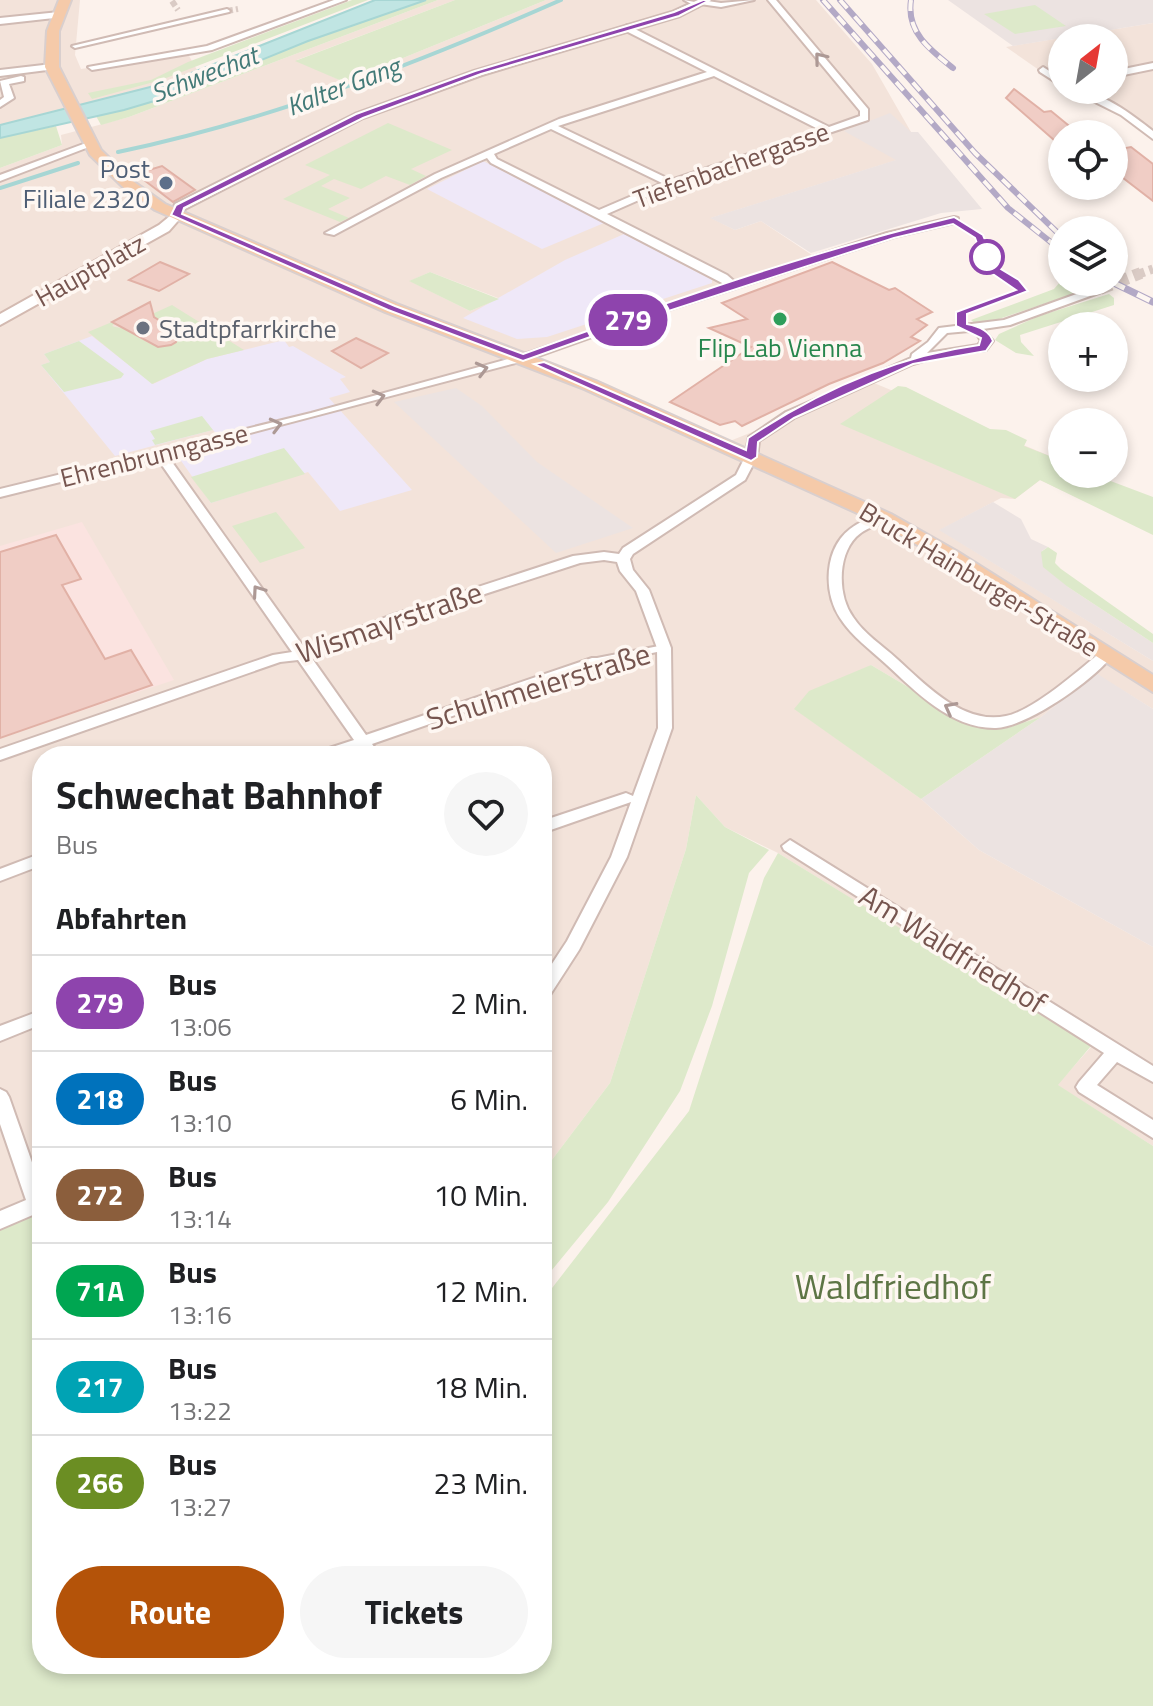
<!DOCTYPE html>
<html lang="de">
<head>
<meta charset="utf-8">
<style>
  body { margin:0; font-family:"Titillium Web",sans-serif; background:#f6f6f6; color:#202124; height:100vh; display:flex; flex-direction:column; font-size:30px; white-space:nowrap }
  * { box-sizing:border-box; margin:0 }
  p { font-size:26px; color:#757577 }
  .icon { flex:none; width:44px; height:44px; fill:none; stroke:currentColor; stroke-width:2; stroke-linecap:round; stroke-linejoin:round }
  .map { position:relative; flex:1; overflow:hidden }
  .details { position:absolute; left:32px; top:746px; width:520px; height:928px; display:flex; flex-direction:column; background:#fff; border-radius:32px; box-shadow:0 4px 12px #0003 }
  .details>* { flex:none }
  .badge { padding:0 16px; border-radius:26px; font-size:28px; line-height:52px }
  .needle { width:52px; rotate:31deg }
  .controls { position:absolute; left:1048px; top:24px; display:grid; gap:16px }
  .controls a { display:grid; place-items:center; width:80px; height:80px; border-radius:50%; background:#fff; box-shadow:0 4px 12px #0003; font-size:40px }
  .map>.badge { position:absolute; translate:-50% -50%; box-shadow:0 0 0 4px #fff }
  h2 { padding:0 24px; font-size:30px; line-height:72px }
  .round { display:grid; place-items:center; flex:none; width:84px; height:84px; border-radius:42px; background:#f6f6f6 }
  .summary { display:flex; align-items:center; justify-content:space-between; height:136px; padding:0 24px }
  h1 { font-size:38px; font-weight:700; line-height:60px }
  .action { display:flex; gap:16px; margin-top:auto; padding:16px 24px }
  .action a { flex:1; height:92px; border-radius:48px; background:#b45309; color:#fff; font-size:32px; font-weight:700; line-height:92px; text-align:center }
  .action a+a { background:#f6f6f6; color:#202124 }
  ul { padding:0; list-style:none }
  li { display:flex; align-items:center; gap:24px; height:96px; padding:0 24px; border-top:2px solid #e0e0e0 }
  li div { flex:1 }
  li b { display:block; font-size:30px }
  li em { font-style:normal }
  li .badge { min-width:88px; font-weight:700; text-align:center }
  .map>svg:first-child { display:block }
  .residential { fill:#f3e3da; fill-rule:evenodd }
  .commercial { fill:#fbe3e0 }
  .industrial { fill:#ece3e1 }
  .education { fill:#efe8f8 }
  .green { fill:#dde9ca }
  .water { fill:#c0e5e3; stroke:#a7d6d4; stroke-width:2 }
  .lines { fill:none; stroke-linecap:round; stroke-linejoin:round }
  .stream { stroke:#a7d6d4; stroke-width:4 }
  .building { fill:#f0cdc5; stroke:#e1b1a6; stroke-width:2 }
  .pedestrian-tunnel { stroke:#dacbc5; stroke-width:6; stroke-dasharray:6 3; stroke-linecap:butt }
  .minor-tunnel-far1 { stroke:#dacbc5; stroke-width:9; stroke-dasharray:9 5; stroke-linecap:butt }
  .minor-tunnel { stroke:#dacbc5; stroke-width:12; stroke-dasharray:12 6; stroke-linecap:butt }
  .pedestrian-casing { stroke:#d0bbb4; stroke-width:4 }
  .minor-casing { stroke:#d0bbb4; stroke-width:4 }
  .tertiary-casing { stroke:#d0bbb4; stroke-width:4 }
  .secondary-casing { stroke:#d3bab1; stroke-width:4 }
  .primary-casing { stroke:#d9cfce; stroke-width:4 }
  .pedestrian { fill:#fff; fill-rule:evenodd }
  .minor { fill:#fff; fill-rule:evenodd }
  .tertiary { fill:#fff; fill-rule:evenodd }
  .secondary { fill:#fff; fill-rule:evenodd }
  .primary { fill:#f5caa9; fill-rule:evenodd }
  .rail-far1-casing { stroke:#b3a9c6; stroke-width:6 }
  .rail-casing { stroke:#b3a9c6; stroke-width:7 }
  .rail-far1 { stroke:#fef7f2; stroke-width:4; stroke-dasharray:11; stroke-linecap:butt }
  .rail { stroke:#fef7f2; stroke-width:5; stroke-dasharray:14; stroke-linecap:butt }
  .oneway { stroke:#ad9995 }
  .line { fill:#8e44ad; stroke:#fff; stroke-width:2 }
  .service-dot { fill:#5c6f8a; stroke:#fef7f2; stroke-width:3 }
  .stop-dot { fill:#fff; stroke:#8e44ad; stroke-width:4 }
  .leisure-dot { fill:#2e9e5b; stroke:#fef7f2; stroke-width:3 }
  .worship-dot { fill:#6b7280; stroke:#fef7f2; stroke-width:3 }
  .labels { text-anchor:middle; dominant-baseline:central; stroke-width:7; stroke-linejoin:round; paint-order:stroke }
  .far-water-label { font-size:26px; font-style:italic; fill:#437a78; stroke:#fef7f2 }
  .far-street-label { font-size:26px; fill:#76554f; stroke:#fef7f2 }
  .far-service-label { font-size:26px; fill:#4e5e75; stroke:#fef7f2; text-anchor:end }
  .far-worship-label { font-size:26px; fill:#5b616d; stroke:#fef7f2; text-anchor:start }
  .far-leisure-label { font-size:26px; fill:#27864d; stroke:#fef7f2 }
  .street-label { font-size:30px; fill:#76554f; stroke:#fef7f2 }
  .near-park-label { font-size:36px; fill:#5d7545; stroke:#fef7f2 }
</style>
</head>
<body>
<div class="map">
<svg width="1153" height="1706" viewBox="0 0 1153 1706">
  <rect width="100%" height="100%" fill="#fcf2ec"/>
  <path class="residential" d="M0,0H80L75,55L81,69L188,54L197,70L166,83L103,101L0,125Z
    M438,0H455L297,60L344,82L546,0H816L872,64L911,132L897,160L711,218L735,230L761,221L812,255L528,354L725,443L874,383L1062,461V474H1092L1116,516L1040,480L1015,499L1001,498L940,530L1153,661V709L1096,674L1041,717L1004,729L974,726L871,665L795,709L921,799L979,850L1153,947V1146L1057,1085L1091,1047L778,853L725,827L696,795L686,849L610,1083L542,1173V756H42V1205L0,1223V168L62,145L61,135L129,117ZM430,272L498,298V299L470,311L410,281Z
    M1153,23V139L1116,112L1069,90H1114V38H1062V86L1006,47Z"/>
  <path class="commercial" d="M82,522L174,680L0,738V546Z"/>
  <path class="industrial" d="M948,0H1153V23L1013,46Z
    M890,113L911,132H918L982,209L941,213L811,253L761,221L735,230L710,218L896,160L844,131Z
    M456,388L482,406L537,462L633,528L556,553L394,402Z
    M993,502L1021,519L1031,539L1048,547L1042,551L1068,587L1153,643V661L939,530Z
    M1096,673L1153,709V947L979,850L921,799L1041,717Z"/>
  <path class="education" d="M483,161L604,223L542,249L427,189Z
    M624,234L712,280V283L547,337L517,339L463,318L565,260Z
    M92,336L153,384L207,359L284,340L289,347L293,346L346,377L340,379L350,392L329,398L412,490L340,511L308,472L211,503L179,458L224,443L213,430L115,456L41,365L50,362L44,354Z"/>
  <path class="green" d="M352,0H368L161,80L92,99L88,93L151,80L188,62Z
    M426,0H438L129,117L101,125L96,116L177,94L308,41Z
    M455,0H546L344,82L295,61Z
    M1035,5L1066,26L1015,34L984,14Z
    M388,123L452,150L411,169L426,176L410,185L386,176L361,189L334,179L321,186L350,198L328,209L349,218L340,222L283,199L330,175L305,165Z
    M56,126L62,145L0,168V138Z
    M430,272L499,299L470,311L409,281Z
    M1060,282L1078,283L1088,289L984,324H976L971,320L1054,289Z
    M1109,294L1114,298V305L1020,335L1021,342L1034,356L1016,353L995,340L999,334L1039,316Z
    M172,305L244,350L207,359L152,384L88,332L112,322L115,323L112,326C116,328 120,327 124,329C138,333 155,356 176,342L173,337L180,333L150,315Z
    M79,341L124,374L121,378L64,392L41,365L50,362L44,354Z
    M898,386L906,387L990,429L1006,430L1027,440L1024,446L1062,461V474H1092L1153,497V535L1040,480L1015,499L840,424Z
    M202,416L213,430L155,445L152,440L155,439L150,431Z
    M284,448L305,474L211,503L191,477Z
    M276,512L305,548L260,563L232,526Z
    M1048,547L1057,553L1055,563L1061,569L1153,634V643L1068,587L1043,567L1041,552Z
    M871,665L974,726L1004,729L1041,717L921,799L794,709L809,691Z
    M696,795L725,827L769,850L749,873L712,1006L680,1091L608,1202L542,1282V1173L610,1083L686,849Z
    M778,853L1091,1046L1058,1085L1153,1146V1706H0V1223L42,1205V1664H542V1301L689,1111L764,878Z"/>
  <path class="water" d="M375,0H426L308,41L178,94L124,110L0,138V125L166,83Z"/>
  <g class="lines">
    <path class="stream" d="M118,152C271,120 418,63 561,0
      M0,188L78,163"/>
  </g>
  <path class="building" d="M1014,89L1044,112L1051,111L1079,134H1062V147L1006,98Z
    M1131,147L1153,164V201L1114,171V150Z
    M162,166L195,190L173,202L136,174Z
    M160,262L189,274L159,291L129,280Z
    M832,262L889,290L895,288L932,312L917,319L927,325L911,337L920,341L883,363L829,384L742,426L735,421L720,425L670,402L751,347L709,328L747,319L722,303Z
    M150,302L154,317L178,332L176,342L171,345L158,347L112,322Z
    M356,338L388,353L361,368L332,351Z
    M56,535L81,579L62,585L105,659L131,650L152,685L0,738V552Z"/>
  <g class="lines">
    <path class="pedestrian-tunnel" d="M172,1L178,10
      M227,11L238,9"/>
    <path class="minor-tunnel-far1" d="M1136,275L1153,269"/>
    <path class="minor-tunnel" d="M1100,289L1141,273"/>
    <g class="pedestrian-casing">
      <path id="pedestrian" d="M227,9L230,11L229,12L75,48L72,46Z
        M664,645L669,648L667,650L597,664L592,661L597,658Z"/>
    </g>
    <g class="minor-casing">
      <path id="minor" d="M334,0H346L212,50L92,70L88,67L207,46Z
        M684,0L700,3L701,0L721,3L754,0L721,7L700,4L697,7Z
        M768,0H776L868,109V120L673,185L607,214L727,275L735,282L887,233L954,217L958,218V222L894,237L662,312L527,360L167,455L305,649L389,616L573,556L604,552L619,554L623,548L736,475L745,457L749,437L786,412L911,358L912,354L928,342L939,328L1004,320L1096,287H1104V291L1010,325L983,329L993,341L986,350L937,357L913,364L794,418L759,441L757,457L745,480L633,554L630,559L633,570L649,590L671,648L672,728L627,857L579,950L548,998L542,1000V979L567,941L611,857L631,802L542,833V821L626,793L633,796L658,728L657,648L636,591L620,571L617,562L604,560L580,563L399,622L311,657L366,735L592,658H602L604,661L602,664L372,744L381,756H365L360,748L338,756H314L317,752L354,740L298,660L280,662L0,760V749L273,655L292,652L157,458L0,497V489L311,413L519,356L726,285L491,163L487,158L441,178L334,235L325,233L435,174L559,119L707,72L624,30L623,28L627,25L829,127L860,116V111ZM714,76L820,130L671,180L558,126ZM551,129L662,183L599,210L497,159L494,154ZM969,331L977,334L981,341L978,345L927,353L947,333Z
        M1153,63V69L1114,77V71Z
        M52,64L56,67L55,69L0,76V70Z
        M1043,67L1062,79V86L1040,72L1039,70Z
        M21,76L24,77V81L9,84L14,98L0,107V100L4,97L0,81Z
        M1071,90C1101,90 1131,114 1153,131V139L1121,115Z
        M86,143L94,145L0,181V175Z
        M884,514L889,515V521C878,525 865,528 856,537C837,557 838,596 853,617C864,634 882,645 897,659C926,685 963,725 1006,716C1033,711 1079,670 1101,652L1106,650L1113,655C1092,681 1029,726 996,728C952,729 916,692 887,665C871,650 852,637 840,618C823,592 824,549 850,529C860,521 873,517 884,514Z
        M790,840L1153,1066V1082L1117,1062L1097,1085L1153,1120V1138L1079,1092L1076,1087L1079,1082L1104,1053L784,850L782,846Z
        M42,853V865L0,881V869Z
        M42,1010V1024L0,1041V1026Z
        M0,1089L6,1092L9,1097L42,1191V1211L0,1229V1211L26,1200L0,1124Z"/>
    </g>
    <g class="tertiary-casing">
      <path id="tertiary" d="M698,0H711L680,16L482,75L363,118L185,209L181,218L170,215L175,204L355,114L474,71L672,12Z
        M59,12L63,13V17L0,24V18Z"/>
    </g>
    <g class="secondary-casing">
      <path id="secondary" d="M176,211L183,215L169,231L0,325V314L159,225Z"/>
    </g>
    <g class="primary-casing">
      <path id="primary" d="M59,0H71L59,31V67L101,150L134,182L165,204L397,304L596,381L891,514L958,552L1153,675V692L944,560L877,522L584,389L385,312L155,210L124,188L90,155L45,67L47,31Z"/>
    </g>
    <use href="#pedestrian" class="pedestrian"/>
    <use href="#minor" class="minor"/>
    <use href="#tertiary" class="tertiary"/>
    <use href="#secondary" class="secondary"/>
    <use href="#primary" class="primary"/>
    <g class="rail-far1-casing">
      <path id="rail-far1" d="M823,0L1008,208L1062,251
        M840,0L975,153L1062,237
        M911,0C906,32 930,50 953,68"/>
    </g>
    <g class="rail-casing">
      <path id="rail" d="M1112,282L1153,302"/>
    </g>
    <use href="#rail-far1" class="rail-far1"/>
    <use href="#rail" class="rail"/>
  </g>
  <defs><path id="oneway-chevron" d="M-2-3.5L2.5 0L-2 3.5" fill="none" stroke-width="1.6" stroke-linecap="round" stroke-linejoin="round" transform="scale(2)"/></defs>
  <g class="oneway">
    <use href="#oneway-chevron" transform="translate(820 58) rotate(-129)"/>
    <use href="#oneway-chevron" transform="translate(482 369) rotate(-15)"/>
    <use href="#oneway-chevron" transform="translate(379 397) rotate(-15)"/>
    <use href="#oneway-chevron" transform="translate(276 425) rotate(-15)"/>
    <use href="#oneway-chevron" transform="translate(258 591) rotate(-125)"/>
    <use href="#oneway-chevron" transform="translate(950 708) rotate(-152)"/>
  </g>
  <path class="line" d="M703,0H710L679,16L481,74L363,118L184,208L182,214L395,306L523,354C664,303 808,252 954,217L983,235L996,266L1019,280L1028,291L967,314V324C978,326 989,330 993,341L986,351L913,364L794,418L758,442L757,457L751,461L534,364L544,362L746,450L748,438C817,392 897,356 979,345L981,338L956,326V312L1016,290L987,270L975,238L953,224L894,238L610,330L523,361L388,310L171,215L176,205L356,114L475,71L674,12Z"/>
  <circle class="service-dot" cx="166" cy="183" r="8"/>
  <circle class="stop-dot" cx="987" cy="257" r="16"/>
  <circle class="leisure-dot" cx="780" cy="319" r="8"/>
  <circle class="worship-dot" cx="143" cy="328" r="8"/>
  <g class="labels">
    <g class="far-water-label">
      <text transform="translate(204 74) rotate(-21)">Schwechat</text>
      <text transform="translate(343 86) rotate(-21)">Kalter Gang</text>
    </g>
    <g class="far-street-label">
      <text transform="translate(731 165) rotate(-20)">Tiefenbachergasse</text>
      <text transform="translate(90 270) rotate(-29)">Hauptplatz</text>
      <text transform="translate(154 455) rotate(-14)">Ehrenbrunngasse</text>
      <text transform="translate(979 579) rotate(31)">Bruck Hainburger-Straße</text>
    </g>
    <g class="far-service-label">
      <text x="150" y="168">Post<tspan x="150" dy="30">Filiale 2320</tspan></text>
    </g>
    <g class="far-worship-label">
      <text x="159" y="328">Stadtpfarrkirche</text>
    </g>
    <g class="far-leisure-label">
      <text x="780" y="347">Flip Lab Vienna</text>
    </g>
    <g class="street-label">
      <text transform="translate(389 622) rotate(-19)">Wismayrstraße</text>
      <text transform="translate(538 686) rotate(-17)">Schuhmeierstraße</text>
      <text transform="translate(953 949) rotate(32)">Am Waldfriedhof</text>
    </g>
    <g class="near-park-label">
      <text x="893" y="1285">Waldfriedhof</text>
    </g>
  </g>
</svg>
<div class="controls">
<a><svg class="needle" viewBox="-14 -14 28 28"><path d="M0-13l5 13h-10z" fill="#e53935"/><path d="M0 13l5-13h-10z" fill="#757577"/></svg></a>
<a><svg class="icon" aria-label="locate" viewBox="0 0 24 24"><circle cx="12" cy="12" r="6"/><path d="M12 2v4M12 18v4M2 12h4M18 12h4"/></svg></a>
<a><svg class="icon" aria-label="layers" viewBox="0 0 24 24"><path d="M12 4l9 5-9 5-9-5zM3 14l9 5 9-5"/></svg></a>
<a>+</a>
<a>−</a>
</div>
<b class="badge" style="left:628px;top:320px;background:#8e44ad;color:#fff">279</b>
<section class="details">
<div class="summary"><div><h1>Schwechat Bahnhof</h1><p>Bus</p></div><a class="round"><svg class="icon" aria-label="heart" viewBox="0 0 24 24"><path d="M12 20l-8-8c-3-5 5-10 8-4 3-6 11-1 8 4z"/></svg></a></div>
<h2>Abfahrten</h2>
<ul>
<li><span class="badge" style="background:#8e44ad;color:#fff">279</span><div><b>Bus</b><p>13:06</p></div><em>2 Min.</em></li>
<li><span class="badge" style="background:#0072bc;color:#fff">218</span><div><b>Bus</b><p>13:10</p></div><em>6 Min.</em></li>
<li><span class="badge" style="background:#8b5e3c;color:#fff">272</span><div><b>Bus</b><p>13:14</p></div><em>10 Min.</em></li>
<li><span class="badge" style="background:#00a651;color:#fff">71A</span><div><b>Bus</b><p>13:16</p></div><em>12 Min.</em></li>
<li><span class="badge" style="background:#00a3b4;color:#fff">217</span><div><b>Bus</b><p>13:22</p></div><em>18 Min.</em></li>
<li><span class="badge" style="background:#6b8e23;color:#fff">266</span><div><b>Bus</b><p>13:27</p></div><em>23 Min.</em></li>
</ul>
<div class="action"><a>Route</a><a>Tickets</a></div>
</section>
</div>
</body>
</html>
